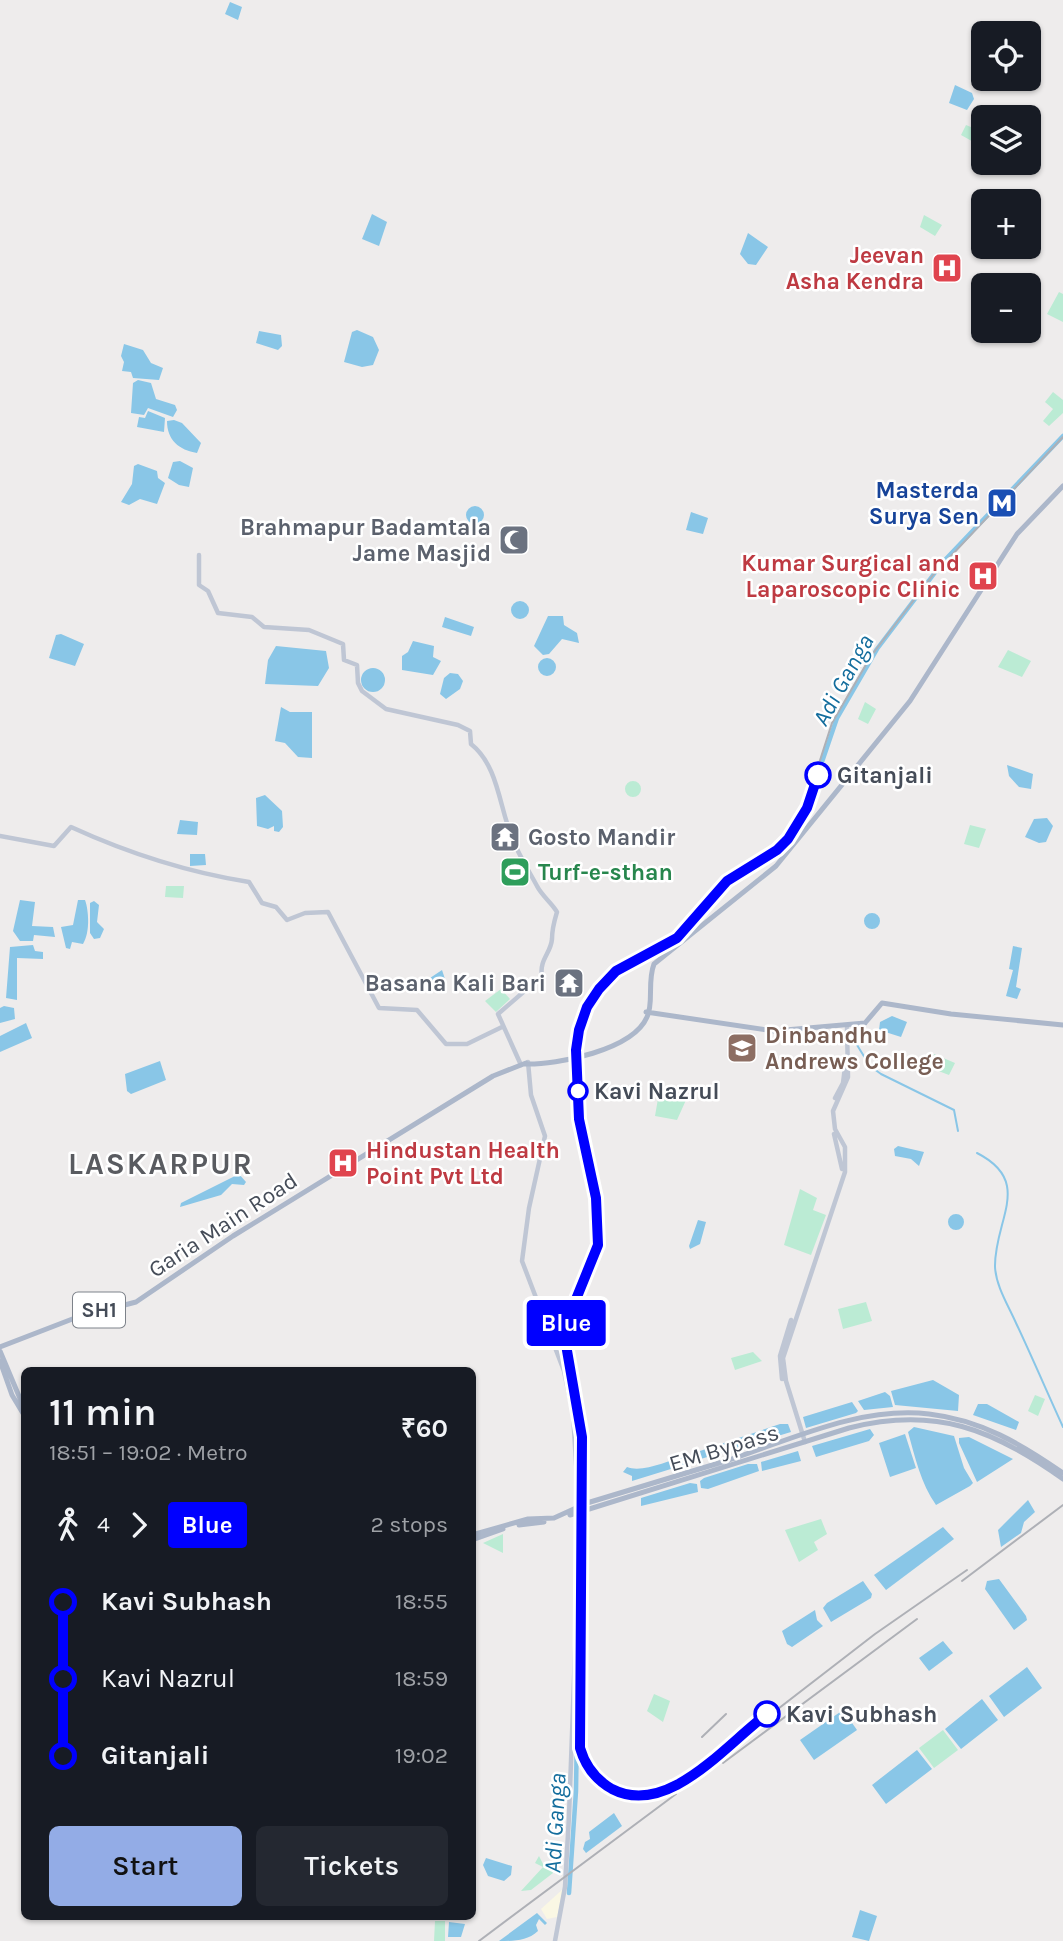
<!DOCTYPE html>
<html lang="en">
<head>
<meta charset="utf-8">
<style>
  body { margin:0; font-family:Karla,sans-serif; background:#242831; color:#f1f3f6; height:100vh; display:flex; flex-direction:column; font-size:26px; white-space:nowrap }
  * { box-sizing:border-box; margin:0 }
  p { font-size:23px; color:#9ea1a6 }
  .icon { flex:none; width:38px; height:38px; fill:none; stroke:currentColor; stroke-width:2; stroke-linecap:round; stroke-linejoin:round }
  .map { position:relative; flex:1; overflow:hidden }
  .drawer { position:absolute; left:21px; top:1367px; width:455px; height:553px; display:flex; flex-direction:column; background:#171b24; border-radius:10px; box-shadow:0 2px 5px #0004 }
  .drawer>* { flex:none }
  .badge { padding:0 14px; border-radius:5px; font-size:24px; line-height:46px }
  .tools { position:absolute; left:971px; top:21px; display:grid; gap:14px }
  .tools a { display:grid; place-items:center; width:70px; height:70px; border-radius:10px; background:#171b24; box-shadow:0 2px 5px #0004; font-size:35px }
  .map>.badge { position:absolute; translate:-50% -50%; box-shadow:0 0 0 4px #fff }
  .legs { display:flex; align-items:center; gap:10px; height:77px; padding:0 28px; font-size:23px }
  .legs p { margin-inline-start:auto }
  .head { display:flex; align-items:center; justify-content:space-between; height:119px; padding:0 28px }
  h1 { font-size:38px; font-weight:600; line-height:52px }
  .button { display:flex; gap:14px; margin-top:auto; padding:14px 28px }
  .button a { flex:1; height:80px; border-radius:10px; background:#93ace6; color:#111; font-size:28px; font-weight:600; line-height:80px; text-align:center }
  .button a+a { background:#242831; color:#f1f3f6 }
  ul { padding:0 28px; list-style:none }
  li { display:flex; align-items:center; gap:24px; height:77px; font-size:26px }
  li i { display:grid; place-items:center; width:10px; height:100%; margin:0 9px; background:currentColor }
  li i::after { content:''; width:18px; height:18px; margin:-9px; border:5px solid; border-radius:50%; background:#171b24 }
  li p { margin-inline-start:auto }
  li:first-child i { background:linear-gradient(#0000 50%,currentColor 0) }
  li:last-child i { background:linear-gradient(currentColor 50%,#0000 0) }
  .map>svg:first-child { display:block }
  .commercial { fill:#faf7e4 }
  .green { fill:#bbebd4 }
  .water { fill:#89c6e7 }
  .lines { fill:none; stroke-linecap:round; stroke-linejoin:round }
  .stream { stroke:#89c6e7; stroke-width:2 }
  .river { stroke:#89c6e7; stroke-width:4.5 }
  .secondary { stroke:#bfc6d4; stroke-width:4.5 }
  .primary { stroke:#acb7ca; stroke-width:5 }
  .rail { stroke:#aeb0b6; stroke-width:2 }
  .line-1-casing { stroke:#fff; stroke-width:16 }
  .line-1 { stroke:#00f; stroke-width:10 }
  .stop-1-dot { fill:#fff; stroke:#00f; stroke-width:3.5 }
  .labels { text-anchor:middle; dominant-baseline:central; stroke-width:5; stroke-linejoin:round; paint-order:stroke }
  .shield { fill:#fff; stroke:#7d828a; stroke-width:2 }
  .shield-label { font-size:21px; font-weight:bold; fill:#454c58 }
  .health-label { font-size:23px; font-weight:bold; fill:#be3a42; stroke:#fff; text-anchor:end }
  .transit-label { font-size:23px; font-weight:bold; fill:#164399; stroke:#fff; text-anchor:end }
  .worship-label { font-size:23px; font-weight:bold; fill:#5b616d; stroke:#fff; text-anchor:end }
  .stop-label { font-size:23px; font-weight:bold; fill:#454c58; stroke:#fff; text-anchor:start }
  .leisure-label { font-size:23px; font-weight:bold; fill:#27864d; stroke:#fff; text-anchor:start }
  .education-label { font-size:23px; font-weight:bold; fill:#785e54; stroke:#fff; text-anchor:start }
  .street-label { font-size:23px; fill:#454c58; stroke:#fff }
  .water-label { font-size:24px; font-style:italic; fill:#136d9d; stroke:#fff }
  .district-label { font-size:30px; font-weight:bold; letter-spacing:2px; fill:#595b60; stroke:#fff }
</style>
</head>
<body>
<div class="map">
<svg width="1063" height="1941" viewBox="0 0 1063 1941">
  <rect width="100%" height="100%" fill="#eeecec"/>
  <path class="commercial" d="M563,1889L557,1917L547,1919L541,1909Z"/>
  <path class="green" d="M966,125L983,132L977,144L961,135Z
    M924,215L942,225L935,236L920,227Z
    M1059,292L1063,294V322L1047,314Z
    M1053,392L1063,400V413L1049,426L1043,421L1053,409L1045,402Z
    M1008,650L1031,661L1022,677L998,667Z
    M865,702L876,709L868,724L858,719Z
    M625 789a8 8 0 1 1 16 0a8 8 0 1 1-16 0Z
    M970,825L986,829L979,848L964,844Z
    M166,886H184L183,898L165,897Z
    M501,989L510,999L496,1012L485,1001Z
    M934,1054L955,1063L949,1075L928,1067Z
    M659,1093L686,1100L677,1120L655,1116Z
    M800,1189L817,1198L813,1210L826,1215L811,1255L784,1245Z
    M866,1302L872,1321L843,1329L838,1309Z
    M753,1352L762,1361L735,1370L731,1358Z
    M1035,1395L1045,1399L1038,1416L1028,1411Z
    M821,1519L827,1534L814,1542L818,1550L799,1562L785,1530Z
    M503,1534V1553L483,1543Z
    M654,1694L670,1701L663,1722L647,1711Z
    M943,1730L958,1750L934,1768L919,1748Z
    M539,1856L543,1864L548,1862L553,1873L531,1890L521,1891L543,1867L535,1863Z
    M435,1921H445V1941H434Z"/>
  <path class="water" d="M230,2L242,7L238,20L225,14Z
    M955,85L972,93L974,99L967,110L949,103Z
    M372,214L387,222L379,246L362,239Z
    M748,233L768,247L756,265L748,264L740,254Z
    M357,330L373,337L379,350L373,365L362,367L344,362L352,332Z
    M259,331L281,335L282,346L278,350L256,343Z
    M124,344L143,350L151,363L163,368L159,380L133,378L131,372L122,371L124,362L121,356Z
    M138,380L151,383L156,399L175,405L177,410L173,417L148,408L144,415L131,413L133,383Z
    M148,411L165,418L164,432L137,427L139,417L145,418Z
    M174,420L182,423L201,443L197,453C179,450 167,440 167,421Z
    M180,461L193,468L189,487L179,485L168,478L173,462Z
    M138,464L157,471L158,478L165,483L157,504L140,499L129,505L121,502L132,484L134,466Z
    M466 515a9 9 0 1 1 18 0a9 9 0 1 1-18 0Z
    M691,512L708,518L703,534L686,530Z
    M511 610a9 9 0 1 1 18 0a9 9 0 1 1-18 0Z
    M548,616H563L564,625L577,633L579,643L562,639L549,654L543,655L534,646Z
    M445,617L474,627L471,636L442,627Z
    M61,634L84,644L75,666L49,658L56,635Z
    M413,641L434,646L433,657L441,661L433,675L402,670V656L408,652Z
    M276,646L326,651L329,668L318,686L265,684L268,660Z
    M538 667a9 9 0 1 1 18 0a9 9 0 1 1-18 0Z
    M361 680a12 12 0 1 1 24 0a12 12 0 1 1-24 0Z
    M450,673L458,674L463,681L460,689L446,699L440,694L444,678Z
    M281,707L290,712H312V758L298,757L285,743L275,741Z
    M1007,765L1033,774L1031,789L1019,787L1009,776Z
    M265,795L282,811L283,827L279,832L274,831V826L268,829L257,826L256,798Z
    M1047,818L1053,826L1046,842L1039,843L1025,837L1034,819Z
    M180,820L198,822L197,835L177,834Z
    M190,854H205L206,865L190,866Z
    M20,900L35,902L32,926L53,927L55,937L34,935L33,941H20L13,931Z
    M78,900H85C89,911 90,933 83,944L72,942L70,949L66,948L61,927L73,925Z
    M94,901L99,905L97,922L104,929L100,938L94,939L90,933V903Z
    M864 921a8 8 0 1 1 16 0a8 8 0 1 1-16 0Z
    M33,945L35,951L43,952V959L17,958V1000L6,998L10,947Z
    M1013,946L1022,948L1016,987L1021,989L1017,999L1006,996L1013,970L1009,969Z
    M442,970L446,982L436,990L427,980Z
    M4,1006L14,1008L15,1019L0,1023V1008Z
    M892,1016L907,1022L901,1037L879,1030L880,1022Z
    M26,1023L32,1038L0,1052V1036Z
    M160,1061L166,1080L131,1094L127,1091L125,1074Z
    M898,1146L924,1152L919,1166L911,1159L895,1156L894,1149Z
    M239,1174L246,1182L244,1185L232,1184L221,1195L180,1207L181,1203Z
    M948 1222a8 8 0 1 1 16 0a8 8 0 1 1-16 0Z
    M698,1220L706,1222L700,1244L690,1249L689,1246Z
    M933,1380L959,1395L958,1411L895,1405L891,1391Z
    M885,1392L890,1396L893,1407L864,1410L858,1401Z
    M852,1402L858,1411L856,1413L806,1428L803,1417Z
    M978,1404H987L1019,1422L1016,1430L973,1415Z
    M780,1424H788L791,1432L694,1461V1453Z
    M914,1427L954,1436L964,1468L973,1483L970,1486L936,1505C921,1484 915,1457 908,1432Z
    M870,1429L874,1435L869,1441L816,1457L812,1446Z
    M905,1434L916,1468L890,1477L879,1443Z
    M969,1437L1013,1459L977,1482L959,1443V1438Z
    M798,1451L801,1461L762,1471L761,1462Z
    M685,1455L689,1458L687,1464L632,1481V1476L623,1472L627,1467C642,1473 669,1461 685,1455Z
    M748,1464H757L759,1471L708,1489L701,1488L700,1481L704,1478Z
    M690,1483L697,1484L698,1492L641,1506V1498Z
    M1028,1500L1035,1512L1024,1522L1021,1533L1001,1547L998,1530Z
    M943,1527L954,1539L886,1590L874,1575Z
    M999,1579L1026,1616L1027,1620L1014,1630L985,1589L987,1581Z
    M863,1581L872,1594L871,1598L831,1622L823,1608L827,1603Z
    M815,1610L817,1620L823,1626L792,1647L787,1644L782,1631Z
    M943,1641L953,1653L929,1671L919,1658Z
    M1027,1667L1042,1688L1004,1717L989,1696Z
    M982,1699L998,1720L961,1749L945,1729Z
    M843,1710L857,1730L814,1760L800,1740Z
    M917,1750L932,1769L886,1804L872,1785Z
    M614,1813L622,1826L586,1853L583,1849L585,1842L590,1839L589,1832Z
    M486,1858L512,1866L511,1875L504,1881L488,1876L483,1865Z
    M860,1910L877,1916L869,1941L852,1937Z
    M537,1913L547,1923L545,1925L539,1919L536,1925L538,1931C527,1941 515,1941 499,1941Z
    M449,1922L465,1924L461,1937H448Z"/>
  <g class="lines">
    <path class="stream" d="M857,1045L870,1066L881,1074L954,1110L958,1131
      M977,1153C1034,1182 994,1220 995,1267C996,1286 1008,1305 1016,1323C1032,1357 1047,1392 1063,1427"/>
    <path class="river" d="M569,1893L576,1791L581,1466L579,1432L564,1338L568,1313L596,1244V1202L578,1130L575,1091L576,1045L586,1009L599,987L611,974L681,933L721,884L763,859L786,838L809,800L837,718L877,649L943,562L1063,436"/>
    <path class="secondary" d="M199,555V585L208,591L218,613L252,617L264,627L309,630L343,644L344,660L357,665L358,683L362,691L386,709L458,725L470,731L471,744C501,768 499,814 516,847C522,860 530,873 537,886C542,896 552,903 557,912C554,922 552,928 552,939C551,953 539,960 542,976L498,1014L521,1065
      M0,836L54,846L71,827C130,854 186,872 249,882L262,903L276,907L287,920L305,913L328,912L379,1008L417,1010L446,1044H467L502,1027
      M528,1062L531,1095L545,1136L529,1208L522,1261L564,1371L573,1413L577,1479L576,1625L569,1816L565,1887L555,1941
      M835,1098L843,1083L845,1067
      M834,1134L842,1169
      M782,1379L780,1356L791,1320
      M805,1442L786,1381L783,1358L845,1172V1147L835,1129L833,1111L848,1077L847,1026"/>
    <path class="primary" d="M646,1012L774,1031L865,1023
      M865,1023L882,1003L951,1014L1063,1025
      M525,1064C557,1065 633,1050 647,1017C654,1003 647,982 654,964L776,866L910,701L1017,534L1063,486
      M0,1347L75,1318L136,1302L233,1236L493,1076L526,1063
      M0,1351L24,1408
      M0,1361L12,1395L24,1415
      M570,1515L849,1428C935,1406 993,1429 1063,1479
      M519,1525L544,1522
      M472,1535L528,1519L554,1518L587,1503C634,1489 681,1475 729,1460C792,1439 861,1406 929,1414C981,1420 1021,1444 1063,1473
      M472,1540L503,1529"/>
    <path class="rail" d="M967,1570L875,1634L674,1789C640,1807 596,1794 581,1756C568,1724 579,1665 580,1630C582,1567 585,1501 580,1439C577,1405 565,1373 563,1339L564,1324L596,1245L594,1198L576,1120L574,1050L577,1029L585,1006L597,987L615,970L676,936L726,879L763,857L786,838L805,807L832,723L871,656L933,575L1063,437
      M962,1581L1063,1505
      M702,1737L726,1714
      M723,1763L917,1619
      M479,1941L676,1794"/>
  </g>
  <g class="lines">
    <g class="line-1-casing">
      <path id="line-1" d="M767,1714C726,1744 668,1818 612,1789C596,1780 585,1765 580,1748L582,1437L565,1339L566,1324L598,1245L596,1198L579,1119L576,1050L579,1030L587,1007L599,989L616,971L677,938L727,881L777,850L788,839L807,808L818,775"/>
    </g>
    <use href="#line-1" class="line-1"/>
  </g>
  <defs>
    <g id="hospital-square" transform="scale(1.575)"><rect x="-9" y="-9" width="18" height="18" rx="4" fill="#e0444e" stroke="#fff"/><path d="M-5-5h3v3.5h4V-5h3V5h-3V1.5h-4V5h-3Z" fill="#fff"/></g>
    <g id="metro-square" transform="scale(1.575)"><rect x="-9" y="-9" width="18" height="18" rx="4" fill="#1a4fb4" stroke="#fff"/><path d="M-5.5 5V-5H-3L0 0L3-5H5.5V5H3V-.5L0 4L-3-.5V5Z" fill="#fff"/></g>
    <g id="mosque-square" transform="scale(1.575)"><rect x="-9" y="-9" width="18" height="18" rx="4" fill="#6b7280" stroke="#fff"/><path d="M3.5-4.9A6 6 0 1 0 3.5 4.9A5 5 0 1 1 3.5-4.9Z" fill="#fff"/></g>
    <g id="temple-square" transform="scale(1.575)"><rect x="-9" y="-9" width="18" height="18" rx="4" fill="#6b7280" stroke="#fff"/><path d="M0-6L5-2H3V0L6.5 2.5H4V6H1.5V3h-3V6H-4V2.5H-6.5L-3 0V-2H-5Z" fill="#fff"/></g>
    <g id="stadium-square" transform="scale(1.575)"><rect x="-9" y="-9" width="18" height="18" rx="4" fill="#2e9e5b" stroke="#fff"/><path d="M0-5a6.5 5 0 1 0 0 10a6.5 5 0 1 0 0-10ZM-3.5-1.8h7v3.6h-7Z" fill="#fff"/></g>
    <g id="university-square" transform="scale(1.575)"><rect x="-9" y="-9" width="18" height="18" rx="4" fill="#8d6e63" stroke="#fff"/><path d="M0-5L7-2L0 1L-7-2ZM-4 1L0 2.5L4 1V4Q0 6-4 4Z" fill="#fff"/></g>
  </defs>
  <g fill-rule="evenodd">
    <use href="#hospital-square" x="947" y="268"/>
    <use href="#metro-square" x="1002" y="503"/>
    <use href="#mosque-square" x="514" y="540"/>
    <use href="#hospital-square" x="983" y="576"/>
    <use href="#temple-square" x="505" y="837"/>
    <use href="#stadium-square" x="515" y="872"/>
    <use href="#temple-square" x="569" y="983"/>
    <use href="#university-square" x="742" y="1048"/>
    <use href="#hospital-square" x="343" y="1163"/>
  </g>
  <g class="stop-1-dot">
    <circle cx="818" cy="775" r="12"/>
    <circle cx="578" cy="1091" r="9"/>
    <circle cx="767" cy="1714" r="12"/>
  </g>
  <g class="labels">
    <rect class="shield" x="73" y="1292.5" width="52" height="35" rx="5"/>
    <g class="shield-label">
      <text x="99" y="1310">SH1</text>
    </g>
    <g class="health-label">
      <text x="924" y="255">Jeevan<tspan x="924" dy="26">Asha Kendra</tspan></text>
      <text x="960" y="563">Kumar Surgical and<tspan x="960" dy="26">Laparoscopic Clinic</tspan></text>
      <text x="366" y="1150" text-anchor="start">Hindustan Health<tspan x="366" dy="26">Point Pvt Ltd</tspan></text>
    </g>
    <g class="transit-label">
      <text x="979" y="490">Masterda<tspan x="979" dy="26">Surya Sen</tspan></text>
    </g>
    <g class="worship-label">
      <text x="491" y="527">Brahmapur Badamtala<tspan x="491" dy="26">Jame Masjid</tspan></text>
      <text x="528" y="837" text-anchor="start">Gosto Mandir</text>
      <text x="546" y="983">Basana Kali Bari</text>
    </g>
    <g class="stop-label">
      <text x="837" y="775">Gitanjali</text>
      <text x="594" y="1091">Kavi Nazrul</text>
      <text x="786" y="1714">Kavi Subhash</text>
    </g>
    <g class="leisure-label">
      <text x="538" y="872">Turf-e-sthan</text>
    </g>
    <g class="education-label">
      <text x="765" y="1035">Dinbandhu<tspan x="765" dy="26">Andrews College</tspan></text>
    </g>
    <g class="street-label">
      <text transform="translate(223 1225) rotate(-33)">Garia Main Road</text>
      <text transform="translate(724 1448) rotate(-17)">EM Bypass</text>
    </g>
    <g class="water-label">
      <text transform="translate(843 680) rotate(-61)">Adi Ganga</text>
      <text transform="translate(555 1823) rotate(-87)">Adi Ganga</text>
    </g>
    <g class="district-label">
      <text x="161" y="1164">LASKARPUR</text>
    </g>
  </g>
</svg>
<div class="tools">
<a><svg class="icon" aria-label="locate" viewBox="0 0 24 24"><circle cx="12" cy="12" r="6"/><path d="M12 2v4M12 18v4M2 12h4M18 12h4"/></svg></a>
<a><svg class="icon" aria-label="layers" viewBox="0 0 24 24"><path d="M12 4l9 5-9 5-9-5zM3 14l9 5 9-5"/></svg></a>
<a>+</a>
<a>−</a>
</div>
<b class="badge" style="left:566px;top:1323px;background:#00f;color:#fff">Blue</b>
<section class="drawer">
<div class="head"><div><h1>11 min</h1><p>18:51 – 19:02 · Metro</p></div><b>₹60</b></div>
<div class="legs"><svg class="icon" aria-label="walk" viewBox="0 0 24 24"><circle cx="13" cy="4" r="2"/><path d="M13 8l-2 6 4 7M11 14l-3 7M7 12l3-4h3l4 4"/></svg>4<svg class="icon" aria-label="forward" viewBox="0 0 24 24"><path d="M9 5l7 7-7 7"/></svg><b class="badge" style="background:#00f;color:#fff">Blue</b><p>2 stops</p></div>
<ul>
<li><i style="color:#00f"></i><b>Kavi Subhash</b><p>18:55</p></li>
<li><i style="color:#00f"></i><span>Kavi Nazrul</span><p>18:59</p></li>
<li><i style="color:#00f"></i><b>Gitanjali</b><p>19:02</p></li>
</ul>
<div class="button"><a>Start</a><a>Tickets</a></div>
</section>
</div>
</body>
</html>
